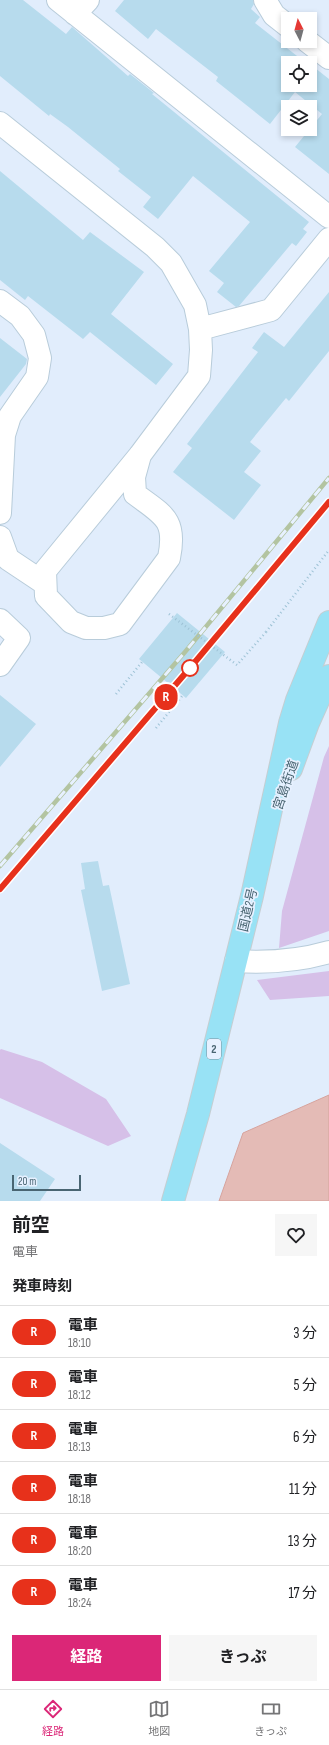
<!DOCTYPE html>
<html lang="ja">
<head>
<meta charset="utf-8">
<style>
  body { margin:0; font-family:"Sofia Sans Condensed","Noto Sans JP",sans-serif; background:#f6f6f6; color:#202124; height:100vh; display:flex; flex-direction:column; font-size:15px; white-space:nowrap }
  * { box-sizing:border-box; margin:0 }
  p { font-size:13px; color:#757577 }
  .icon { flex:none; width:22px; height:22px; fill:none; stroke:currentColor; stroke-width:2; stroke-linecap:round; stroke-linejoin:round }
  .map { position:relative; height:1201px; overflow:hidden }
  .panel { display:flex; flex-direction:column; background:#fff; flex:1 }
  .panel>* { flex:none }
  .badge { padding:0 8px; border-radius:13px; font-size:14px; line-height:26px }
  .needle { width:26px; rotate:354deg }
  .controls { position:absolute; left:281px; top:12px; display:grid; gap:8px }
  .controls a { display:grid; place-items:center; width:36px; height:36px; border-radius:0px; background:#fff; box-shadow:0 2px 6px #0003; font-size:20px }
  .scale { position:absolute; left:12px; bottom:10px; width:69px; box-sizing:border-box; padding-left:4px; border:2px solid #496572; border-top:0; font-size:11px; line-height:14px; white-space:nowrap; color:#496572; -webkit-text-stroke:3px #e7f1ff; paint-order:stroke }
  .map>.badge { position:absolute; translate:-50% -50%; box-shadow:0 0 0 2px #fff }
  h2 { padding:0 12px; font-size:15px; line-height:36px }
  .round { display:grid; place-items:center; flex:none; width:42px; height:42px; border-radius:0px; background:#f6f6f6 }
  .overview { display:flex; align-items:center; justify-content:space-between; height:68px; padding:0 12px }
  h1 { font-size:19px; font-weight:700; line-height:30px }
  .button { display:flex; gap:8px; margin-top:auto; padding:8px 12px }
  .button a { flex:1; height:46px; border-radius:0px; background:#db2777; color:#fff; font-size:16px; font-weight:700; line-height:46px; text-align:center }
  .button a+a { background:#f6f6f6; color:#202124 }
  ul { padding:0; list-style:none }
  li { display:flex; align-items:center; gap:12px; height:52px; padding:0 12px; border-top:1px solid #e0e0e0 }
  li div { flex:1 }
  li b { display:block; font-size:15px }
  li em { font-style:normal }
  li .badge { min-width:44px; font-weight:700; text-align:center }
  .menu { display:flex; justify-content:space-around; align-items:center; height:56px; border-top:1px solid #e0e0e0; background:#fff; font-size:11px; color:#757577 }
  .menu a { display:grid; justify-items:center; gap:2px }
  .menu .selected { color:#db2777 }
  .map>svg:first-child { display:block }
  .green { fill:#d6c0e8 }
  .water { fill:#e4bbb6; stroke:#d6a39d }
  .building { fill:#b7dbed }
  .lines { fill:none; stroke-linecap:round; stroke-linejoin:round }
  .minor-casing { stroke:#b8ccda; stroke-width:24 }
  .highway-casing { stroke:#c5ced2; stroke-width:24 }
  .path { stroke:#9dc2d5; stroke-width:2.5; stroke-dasharray:1 3; stroke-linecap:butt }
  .minor { stroke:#fff; stroke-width:22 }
  .highway { stroke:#98e2f5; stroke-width:22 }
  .rail-casing { stroke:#b3c4a1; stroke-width:4.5 }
  .rail { stroke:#e7f1ff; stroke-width:3; stroke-dasharray:9; stroke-linecap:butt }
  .path-bridge { stroke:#9dc2d5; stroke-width:2.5; stroke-dasharray:1 3; stroke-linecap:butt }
  .line-casing { stroke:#fff; stroke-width:9 }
  .line { stroke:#e7311b; stroke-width:6 }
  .stop-dot { fill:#fff; stroke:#e7311b; stroke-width:2 }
  .labels { text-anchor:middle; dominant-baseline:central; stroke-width:3.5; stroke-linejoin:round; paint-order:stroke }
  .shield { fill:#e7f1ff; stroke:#788f9c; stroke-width:1 }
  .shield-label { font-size:12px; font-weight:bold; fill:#496572 }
  .street-label { font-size:13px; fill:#496572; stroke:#e7f1ff }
</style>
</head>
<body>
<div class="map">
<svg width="329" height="1201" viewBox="0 0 329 1201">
  <rect width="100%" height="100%" fill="#e1edfc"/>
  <path class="green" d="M329,746V931L279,948L282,911L324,757Z
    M329,971V996L270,1000L257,980Z
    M1,1049L42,1062L106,1099L131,1136L108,1146L0,1098V1050Z"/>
  <path class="water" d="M329,1095V1201H219L243,1133Z"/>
  <path class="building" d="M0,0H23L66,34L72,27L128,76L130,74L154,93L152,94L309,222L303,229L307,232L296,246L292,243L239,306L236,307L217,292L224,283L209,271L250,222L193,176L158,219L143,207L151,197L118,171L120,169L68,127L50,114L49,116L0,76Z
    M124,0H253L254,4L251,9L260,17L255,23L306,63H288V85H310V64L329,79V174L295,147L322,114L295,92L270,124L216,81L218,77L156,29L148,39L115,11Z
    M0,171L83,240L90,232L144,272L111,314L173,364L156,385L90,332L83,339L28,296L25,300L0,280Z
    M329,292V351L289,401L286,398L250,442L261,451L244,472L261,485L234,520L173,472L192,448L187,444L258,352L252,348L264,332L284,347Z
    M0,338L27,359L26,364L0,397Z
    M177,613L225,652L186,698L139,659Z
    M0,695L36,724L0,767Z
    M98,861L103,886L109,885L130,984L102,991L81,890L85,889L81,863Z
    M0,1143L55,1179L40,1201H0Z"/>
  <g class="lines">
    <g class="minor-casing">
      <path id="minor" d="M58,0L329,217
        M265,0L274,15L288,26
        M75,14L88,0
        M307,41L329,58
        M0,123L155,247L171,263L195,305L200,329L201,350L199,376L140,455L45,571L46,596L71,622L86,628H104L120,624L169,558C177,519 163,515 135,494L134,477L140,455
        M0,301L20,316L34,335L40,358L37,377L10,416L4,435L0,513
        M200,329L271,310L329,239
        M0,537L8,559L44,583
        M0,620L19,638L0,665
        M236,961C268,963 298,961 329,952"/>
    </g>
    <g class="highway-casing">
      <path id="highway" d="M291,769L308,723L329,676
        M173,1201L198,1114L252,896L290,723L297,700L329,622"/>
    </g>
    <path class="path" d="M266,632L329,550
      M116,694L142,662
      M156,728L183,695"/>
    <use href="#minor" class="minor"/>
    <use href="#highway" class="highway"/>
    <g class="rail-casing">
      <path id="rail" d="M0,866L185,652L329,478
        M0,889L195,662L329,502"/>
    </g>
    <use href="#rail" class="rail"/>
    <path class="path-bridge" d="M169,614L237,665L266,632"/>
  </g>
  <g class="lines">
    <g class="line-casing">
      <path id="line" d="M0,889L195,662L329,502"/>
    </g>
    <use href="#line" class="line"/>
  </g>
  <circle class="stop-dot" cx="190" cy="668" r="8"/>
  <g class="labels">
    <rect class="shield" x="207" y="1039" width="14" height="20" rx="3"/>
    <g class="shield-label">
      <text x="214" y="1049">2</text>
    </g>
    <g class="street-label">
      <text transform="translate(286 785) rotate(-71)">宮島街道</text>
      <text transform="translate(248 910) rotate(-77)">国道2号</text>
    </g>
  </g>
</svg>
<div class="controls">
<a><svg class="needle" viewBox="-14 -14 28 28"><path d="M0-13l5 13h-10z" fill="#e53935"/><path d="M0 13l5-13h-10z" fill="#757577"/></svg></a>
<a><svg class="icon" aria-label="locate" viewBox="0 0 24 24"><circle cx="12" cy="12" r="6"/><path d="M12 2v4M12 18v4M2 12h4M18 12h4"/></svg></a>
<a><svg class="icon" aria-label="layers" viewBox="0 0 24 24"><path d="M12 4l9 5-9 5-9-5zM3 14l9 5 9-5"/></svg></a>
</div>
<div class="scale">20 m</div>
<b class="badge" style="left:166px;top:697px;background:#e7311b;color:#fff">R</b>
</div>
<section class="panel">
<div class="overview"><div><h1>前空</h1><p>電車</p></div><a class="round"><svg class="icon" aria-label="heart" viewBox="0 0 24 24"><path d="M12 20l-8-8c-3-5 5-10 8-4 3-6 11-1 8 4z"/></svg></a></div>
<h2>発車時刻</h2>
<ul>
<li><span class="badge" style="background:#e7311b;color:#fff">R</span><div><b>電車</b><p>18:10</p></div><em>3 分</em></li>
<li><span class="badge" style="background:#e7311b;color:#fff">R</span><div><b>電車</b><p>18:12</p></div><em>5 分</em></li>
<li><span class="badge" style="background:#e7311b;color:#fff">R</span><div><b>電車</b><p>18:13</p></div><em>6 分</em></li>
<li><span class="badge" style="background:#e7311b;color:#fff">R</span><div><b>電車</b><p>18:18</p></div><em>11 分</em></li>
<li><span class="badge" style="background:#e7311b;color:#fff">R</span><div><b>電車</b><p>18:20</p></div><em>13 分</em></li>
<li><span class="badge" style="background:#e7311b;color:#fff">R</span><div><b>電車</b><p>18:24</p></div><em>17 分</em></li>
</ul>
<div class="button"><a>経路</a><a>きっぷ</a></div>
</section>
<nav class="menu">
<a class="selected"><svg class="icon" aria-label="directions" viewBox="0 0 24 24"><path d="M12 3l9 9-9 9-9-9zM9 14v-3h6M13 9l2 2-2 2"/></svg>経路</a>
<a><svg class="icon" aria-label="map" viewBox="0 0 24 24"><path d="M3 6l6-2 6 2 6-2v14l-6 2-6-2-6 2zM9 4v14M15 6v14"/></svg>地図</a>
<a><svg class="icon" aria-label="tickets" viewBox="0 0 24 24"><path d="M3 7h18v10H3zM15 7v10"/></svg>きっぷ</a>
</nav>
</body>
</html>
